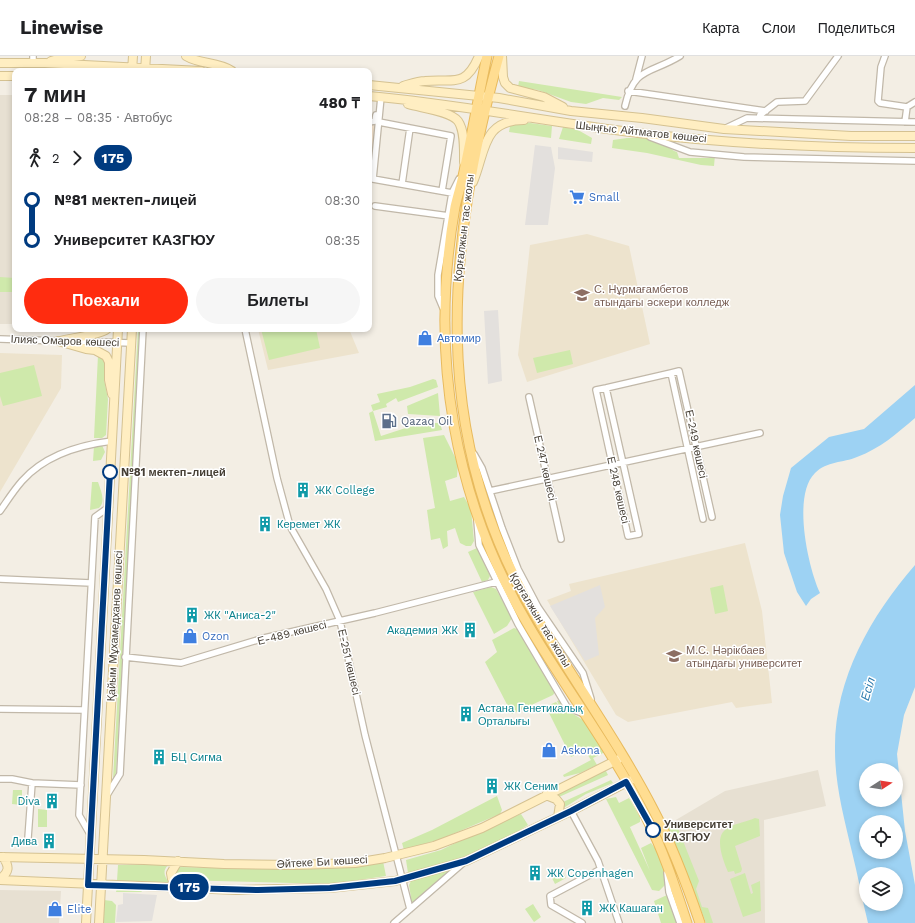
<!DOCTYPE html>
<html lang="ru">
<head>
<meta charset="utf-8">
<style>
  body { margin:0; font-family:"Work Sans",sans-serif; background:#f6f6f6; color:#202124; height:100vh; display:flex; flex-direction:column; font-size:15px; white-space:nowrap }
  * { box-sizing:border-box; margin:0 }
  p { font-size:13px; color:#757577 }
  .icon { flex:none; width:22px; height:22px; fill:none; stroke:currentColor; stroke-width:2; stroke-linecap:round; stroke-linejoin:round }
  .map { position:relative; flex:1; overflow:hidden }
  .sheet { position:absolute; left:12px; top:12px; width:360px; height:264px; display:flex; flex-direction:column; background:#fff; border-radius:8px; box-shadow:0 2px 6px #0003 }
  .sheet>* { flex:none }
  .badge { padding:0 8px; border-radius:13px; font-size:14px; line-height:26px }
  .needle { width:26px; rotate:78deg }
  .tools { position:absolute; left:859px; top:707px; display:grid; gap:8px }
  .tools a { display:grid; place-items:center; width:44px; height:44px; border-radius:50%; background:#fff; box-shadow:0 2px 6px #0003; font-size:20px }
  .map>.badge { position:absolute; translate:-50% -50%; box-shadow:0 0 0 2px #fff }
  .legs { display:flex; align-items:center; gap:6px; height:44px; padding:0 12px; font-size:13px }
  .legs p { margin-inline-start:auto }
  .summary { display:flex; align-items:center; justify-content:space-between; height:68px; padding:0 12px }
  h1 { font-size:22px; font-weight:700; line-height:30px }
  .cta { display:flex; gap:8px; margin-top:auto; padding:8px 12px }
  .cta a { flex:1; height:46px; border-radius:24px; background:#ff2c0f; color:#fff; font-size:16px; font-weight:700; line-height:46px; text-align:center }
  .cta a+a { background:#f6f6f6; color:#202124 }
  ul { padding:0 12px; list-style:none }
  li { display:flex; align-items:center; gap:14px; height:40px; font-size:15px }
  li i { display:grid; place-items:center; width:6px; height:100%; margin:0 5px; background:currentColor }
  li i::after { content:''; width:10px; height:10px; margin:-5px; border:3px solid; border-radius:50%; background:#fff }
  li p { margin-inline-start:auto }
  li:first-child i { background:linear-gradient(#0000 50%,currentColor 0) }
  li:last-child i { background:linear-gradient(currentColor 50%,#0000 0) }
  header { display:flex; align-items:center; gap:24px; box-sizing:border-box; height:56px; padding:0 20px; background:#fff; border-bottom:1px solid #e0e0e0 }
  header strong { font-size:19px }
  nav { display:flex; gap:22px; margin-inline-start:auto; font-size:14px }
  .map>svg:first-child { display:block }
  .residential { fill:#e7e0d2 }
  .commercial { fill:#f6e4ce }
  .education { fill:#ede3cd }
  .green { fill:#cfe9ab }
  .parking { fill:#e3e0dd }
  .water { fill:#9dd2f3; fill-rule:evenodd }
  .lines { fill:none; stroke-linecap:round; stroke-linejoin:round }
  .street-casing { stroke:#c1b8a9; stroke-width:8 }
  .secondary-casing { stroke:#d5c292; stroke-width:10 }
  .primary-casing { stroke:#e8ba5d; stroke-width:11 }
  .street { stroke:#fff; stroke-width:5.5 }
  .secondary { stroke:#ffeec2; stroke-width:8 }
  .primary { stroke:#ffdd91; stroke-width:9 }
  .line-1-casing { stroke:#fff; stroke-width:9 }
  .line-1 { stroke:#003b80; stroke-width:6 }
  .stop-1-dot { fill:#fff; stroke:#003b80; stroke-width:2 }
  .labels { text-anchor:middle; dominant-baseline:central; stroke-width:3; stroke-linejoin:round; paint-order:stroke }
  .street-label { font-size:11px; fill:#453e34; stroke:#fff }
  .shop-label { font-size:11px; fill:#366cbe; stroke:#fff; text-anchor:start }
  .education-label { font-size:11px; fill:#785e54; stroke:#fff; text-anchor:start }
  .service-label { font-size:11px; fill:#4e5e75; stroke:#fff; text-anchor:start }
  .stop-label { font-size:11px; font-weight:bold; fill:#453e34; stroke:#fff; text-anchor:start }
  .culture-label { font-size:11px; fill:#0d838f; stroke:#fff; text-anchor:start }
  .water-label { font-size:12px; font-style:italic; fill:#2878ac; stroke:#fff }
</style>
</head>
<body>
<header>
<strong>Linewise</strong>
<nav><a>Карта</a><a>Слои</a><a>Поделиться</a></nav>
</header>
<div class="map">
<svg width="915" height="867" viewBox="0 0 915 867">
  <rect width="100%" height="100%" fill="#f3eee4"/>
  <path class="residential" d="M0,39H15V268H0Z
    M818,714L826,750L764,764L765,867H706L669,768L725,735Z
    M0,834L61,835L59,867H0Z"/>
  <path class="commercial" d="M369,59L382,60L369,118Z"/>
  <path class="education" d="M587,178L629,190L650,288L527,326L518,299L530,189Z
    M258,273H349L359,297L268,314Z
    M0,297L62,299L61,332L0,436Z
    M745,487L762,555L772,647L736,652L732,646L628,666L616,659L547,544L571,535L569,528Z"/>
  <path class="green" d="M519,25L622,41L619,44L603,42L586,48L571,46L538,34L518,31Z
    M523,66L552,70L551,82L509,76L510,70Z
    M563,71L578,74L592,82L591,88L559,83Z
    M627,82C639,82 654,81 663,87C668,90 671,94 677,96L679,102H708L715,99L714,110L701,109L647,97L612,92L613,84Z
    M0,221L15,222V236H0Z
    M138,273H141L116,717L113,723Z
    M261,273H316L320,292L269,304Z
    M570,294L573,308L537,317L533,302Z
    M98,299H101L105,307L104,323L108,343L106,379L102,382H94Z
    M34,309L42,340L3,350L0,340V317Z
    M433,323L436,324L438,331L398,346L396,342L386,348L387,351L373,355L381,380L421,367H440L442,374L375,385L369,357L373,355L371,349L380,346L377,338L410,331Z
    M438,337L440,360L408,358L407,350Z
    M444,379L458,407L457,421L445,425L450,445L464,441L471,453L474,485L471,490H466L460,487L455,472L447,475L448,490L443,493L440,482L431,484L427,454L435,452L423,382Z
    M102,389L105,396L101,404L93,405L94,390Z
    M92,426H98C101,435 106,445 99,452L90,454Z
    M477,492L479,494L490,520L488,524L482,526L468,496Z
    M723,529L728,555L715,558L710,532Z
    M491,531L496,533L512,562L507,570L494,578L473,536Z
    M514,572L517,573L555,636L553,639L512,658L485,606L497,596L492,584Z
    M560,644L567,654L586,666L605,696L593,702L597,709L580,717L564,721L563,719L591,704L586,696V693L571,701L548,655L545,656V651L556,646L560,651L557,645Z
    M605,713L608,719L559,741L556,738Z
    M611,724L613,727L586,738L562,753L563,746Z
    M13,734H22V749L12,748Z
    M497,740L502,754L500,758L441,783L404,794L402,787L432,774Z
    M616,741L619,747L629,742L640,761V766L630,771L629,769L650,815L641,792L651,787C663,801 665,812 665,829L659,835L652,834L606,743Z
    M38,753L47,754V771H38Z
    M521,758L528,769L502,785L456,804L408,817L406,804L441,794L499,766Z
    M662,761L677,770L699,825L696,833L702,851L708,852L713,867H706L684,810Z
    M755,762L759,763L760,780L735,790L742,813L741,816L735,818L734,815L728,816C724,806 714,783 725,774C732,768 746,766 755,762Z
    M383,805L386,820L331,828L177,824L175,813L178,811L228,812Z
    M169,808C162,815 164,819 169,827L117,825L118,809Z
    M452,813L412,848L409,829L411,825Z
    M563,817L566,822L555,828L552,822Z
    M745,817L751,838L753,837L751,829L760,825L761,855L743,861L730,823Z
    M117,832L140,833L142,836H116Z
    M667,839L677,867H661L654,845Z
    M104,844L112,845L116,849L115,867H103Z
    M533,848L541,861L534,866L525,853Z"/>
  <path class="parking" d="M535,89L551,91L555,112L548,169H525Z
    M558,91L593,96L592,106L558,103Z
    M498,254L502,325L488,328L484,255Z
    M600,529L605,551L595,562L599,599L585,605L550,550Z
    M123,837L157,839L152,865L116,866L118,849L123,848Z"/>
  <path class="water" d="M915,329V362C896,378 881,392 857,401C843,407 827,405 815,417C792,439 808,511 820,537L811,543L806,550L797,536L784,497L780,459L783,440L791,412L829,381L864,373Z
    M915,509V631L904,659L897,698L905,775L915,829V867H868C862,843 858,820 852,796C844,762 835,729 835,694C834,624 870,561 915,509ZM866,714H896V744H866ZM866,766H896V796H866ZM866,818H896V848H866Z"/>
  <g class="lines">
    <g class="street-casing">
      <path id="street" d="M885,0L881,11L878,45L880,47L907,51L905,66
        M33,8V0
        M636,23L642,0
        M628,35L766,55
        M381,41L373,123L452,137
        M625,50C634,10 651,18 680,0
        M907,51L915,46
        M760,59L777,46L805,45L838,0
        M369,66L375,65L376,59
        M379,66L451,80L442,135
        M726,72L747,62L915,66
        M650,81L690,96L744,101L915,105
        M402,128L410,72
        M375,150L449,160
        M443,252L438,240V219L452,137L459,123
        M245,273L277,422L290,470L326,533L340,565L365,679L410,853
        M0,283L60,285
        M71,285L131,287
        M671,317L703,463
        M606,332L639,478L628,480L596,334L606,332L671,317L679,315L712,461
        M529,341L561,483
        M474,398L482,412L502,472L518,513L538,551L583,617L591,643
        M490,435L760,377
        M0,455C7,445 14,434 22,425C45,399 79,389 112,385
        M477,465L479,489L518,568L567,651L584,658
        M0,523L91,527
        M125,601L181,607L264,582L375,557L496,526
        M0,653L84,654
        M0,723H12L32,727
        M107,739L120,718L143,273
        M571,755L598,805L619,867
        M90,778L79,759L95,461L109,451
        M28,782L32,727L81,729
        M667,817L669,836L680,867
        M394,867L462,808
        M582,867L551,849L550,840L601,813"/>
    </g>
    <g class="secondary-casing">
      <path id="secondary" d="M186,0C201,9 217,5 232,15
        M502,0L503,21L505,27L510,32L544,41L563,51
        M51,5L65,1L81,0
        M0,7H45L201,15
        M132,15L133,0
        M145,15L146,0
        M0,20H15
        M369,29L499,42L571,55L642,62L724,73L851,80H915
        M403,30C410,28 418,25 425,25C453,22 465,33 479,0
        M369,40C459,48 548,66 638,77C730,88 823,92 915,92
        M408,48C421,52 450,55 458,65C465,75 464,94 464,106
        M473,126C486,95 482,64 524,64
        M58,285L86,293L95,294L106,300L109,306V324L112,338
        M60,285C71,282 100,279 107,273
        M546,739L556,743L560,748L558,761
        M0,801L144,804L224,808L296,809L355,807L385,802L434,790L482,772L619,703
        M178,805L171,817L172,823L181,831
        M0,823C9,816 10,811 3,801
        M0,824L236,834L330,832L395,825L466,805L571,755L635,722
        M86,867L118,273
        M99,867L132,273"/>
    </g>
    <g class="primary-casing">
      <path id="primary" d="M487,0C479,37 473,73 465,110C463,124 458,137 455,151C429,298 453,444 530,572C568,636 614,696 647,763C664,796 675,831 687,867
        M499,0C447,190 429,374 531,552C570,620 618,685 654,755C673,791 687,829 700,867"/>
    </g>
    <use href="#street" class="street"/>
    <use href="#secondary" class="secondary"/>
    <use href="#primary" class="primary"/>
  </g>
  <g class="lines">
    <g class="line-1-casing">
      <path id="line-1" d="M110,416L88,829L258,834L330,832L395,825L466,805L571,755L626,726L653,774"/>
    </g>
    <use href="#line-1" class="line-1"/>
  </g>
  <defs>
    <g id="supermarket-bare" transform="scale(1.2)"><path d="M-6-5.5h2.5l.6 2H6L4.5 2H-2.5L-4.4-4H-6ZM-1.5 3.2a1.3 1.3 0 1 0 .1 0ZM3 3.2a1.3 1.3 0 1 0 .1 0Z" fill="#3f7fe0" stroke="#fff" stroke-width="2.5" paint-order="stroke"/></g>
    <g id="university-bare" transform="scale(1.2)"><path d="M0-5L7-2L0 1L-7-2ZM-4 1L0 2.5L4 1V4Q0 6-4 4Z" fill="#8d6e63" stroke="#fff" stroke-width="2.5" paint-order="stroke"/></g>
    <g id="shop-bare" transform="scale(1.2)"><path d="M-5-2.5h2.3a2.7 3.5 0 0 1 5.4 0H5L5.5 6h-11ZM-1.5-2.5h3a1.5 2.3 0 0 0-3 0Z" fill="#3f7fe0" stroke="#fff" stroke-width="2.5" paint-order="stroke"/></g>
    <g id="fuel-bare" transform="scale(1.2)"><path d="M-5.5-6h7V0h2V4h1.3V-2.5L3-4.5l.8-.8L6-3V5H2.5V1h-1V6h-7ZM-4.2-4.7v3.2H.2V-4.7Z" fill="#5c6f8a" stroke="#fff" stroke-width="2.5" paint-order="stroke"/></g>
    <g id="building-bare" transform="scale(1.2)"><path d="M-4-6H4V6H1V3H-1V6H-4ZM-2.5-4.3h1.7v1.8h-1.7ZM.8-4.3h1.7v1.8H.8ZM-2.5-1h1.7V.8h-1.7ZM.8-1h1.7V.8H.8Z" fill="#0f9aa8" stroke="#fff" stroke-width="2.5" paint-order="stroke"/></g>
  </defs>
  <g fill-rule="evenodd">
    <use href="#supermarket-bare" x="577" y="141"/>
    <use href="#university-bare" x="582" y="239"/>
    <use href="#shop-bare" x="425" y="282"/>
    <use href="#fuel-bare" x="389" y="365"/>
    <use href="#building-bare" x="303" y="434"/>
    <use href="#building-bare" x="265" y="468"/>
    <use href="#building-bare" x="192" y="559"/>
    <use href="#building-bare" x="470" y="574"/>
    <use href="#shop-bare" x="190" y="580"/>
    <use href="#university-bare" x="674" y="600"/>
    <use href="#building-bare" x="466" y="658"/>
    <use href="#shop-bare" x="549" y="694"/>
    <use href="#building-bare" x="159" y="701"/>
    <use href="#building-bare" x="492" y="730"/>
    <use href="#building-bare" x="52" y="745"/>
    <use href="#building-bare" x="49" y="785"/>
    <use href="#building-bare" x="535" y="817"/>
    <use href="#building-bare" x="587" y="852"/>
    <use href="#shop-bare" x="55" y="853"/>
  </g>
  <g class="stop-1-dot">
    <circle cx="110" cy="416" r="7"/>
    <circle cx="653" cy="774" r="7"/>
  </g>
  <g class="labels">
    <g class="street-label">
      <text transform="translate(641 76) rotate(6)">Шыңғыс Айтматов көшесі</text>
      <text transform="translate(464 172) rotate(-83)">Қорғалжын тас жолы</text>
      <text transform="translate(65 285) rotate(2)">Ілияс Омаров көшесі</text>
      <text transform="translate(696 388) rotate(78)">Е-249 көшесі</text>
      <text transform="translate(545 412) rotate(77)">Е 247 көшесі</text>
      <text transform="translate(618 434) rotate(77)">Е 248 көшесі</text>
      <text transform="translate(540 564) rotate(59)">Қорғалжын тас жолы</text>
      <text transform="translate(115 570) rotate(-87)">Қайым Мұхамедханов көшесі</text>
      <text transform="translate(292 577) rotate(-14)">Е-489 көшесі</text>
      <text transform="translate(349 606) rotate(77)">Е-251 көшесі</text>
      <text transform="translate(322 806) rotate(-3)">Әйтеке Би көшесі</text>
    </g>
    <g class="shop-label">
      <text x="589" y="141">Small</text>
      <text x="437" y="282">Автомир</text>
      <text x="202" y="580">Ozon</text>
      <text x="561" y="694">Askona</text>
      <text x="67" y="853">Elite</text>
    </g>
    <g class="education-label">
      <text x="594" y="233">С. Нұрмағамбетов<tspan x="594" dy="13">атындағы әскери колледж</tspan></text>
      <text x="686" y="594">М.С. Нәрікбаев<tspan x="686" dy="13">атындағы университет</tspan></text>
    </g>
    <g class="service-label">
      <text x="401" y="365">Qazaq Oil</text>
    </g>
    <g class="stop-label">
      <text x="121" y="416">№81 мектеп-лицей</text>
      <text x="664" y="768">Университет<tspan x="664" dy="13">КАЗГЮУ</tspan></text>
    </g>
    <g class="culture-label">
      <text x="315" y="434">ЖК College</text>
      <text x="277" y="468">Керемет ЖК</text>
      <text x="204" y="559">ЖК "Аниса-2"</text>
      <text x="458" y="574" text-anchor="end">Академия ЖК</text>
      <text x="478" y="652">Астана Генетикалық<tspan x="478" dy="13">Орталығы</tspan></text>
      <text x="171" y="701">БЦ Сигма</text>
      <text x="504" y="730">ЖК Сеним</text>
      <text x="40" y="745" text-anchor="end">Diva</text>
      <text x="37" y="785" text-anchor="end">Дива</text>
      <text x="547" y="817">ЖК Copenhagen</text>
      <text x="599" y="852">ЖК Кашаган</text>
    </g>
    <g class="water-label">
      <text transform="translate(868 633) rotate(-74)">Есіл</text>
    </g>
  </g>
</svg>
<div class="tools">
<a><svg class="needle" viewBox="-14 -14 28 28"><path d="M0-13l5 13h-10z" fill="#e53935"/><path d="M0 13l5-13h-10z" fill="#757577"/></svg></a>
<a><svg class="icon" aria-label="locate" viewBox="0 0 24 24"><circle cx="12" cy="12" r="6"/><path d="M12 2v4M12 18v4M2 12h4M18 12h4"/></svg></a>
<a><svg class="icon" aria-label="layers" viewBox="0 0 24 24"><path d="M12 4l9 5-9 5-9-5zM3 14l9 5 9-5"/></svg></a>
</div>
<b class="badge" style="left:189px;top:831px;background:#003b80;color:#fff">175</b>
<section class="sheet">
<div class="summary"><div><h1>7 мин</h1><p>08:28 – 08:35 · Автобус</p></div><b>480 ₸</b></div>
<div class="legs"><svg class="icon" aria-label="walk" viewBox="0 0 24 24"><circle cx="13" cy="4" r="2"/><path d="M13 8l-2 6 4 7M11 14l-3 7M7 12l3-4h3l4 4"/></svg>2<svg class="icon" aria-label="forward" viewBox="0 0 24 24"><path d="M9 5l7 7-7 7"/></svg><b class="badge" style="background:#003b80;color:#fff">175</b></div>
<ul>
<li><i style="color:#003b80"></i><b>№81 мектеп-лицей</b><p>08:30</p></li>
<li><i style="color:#003b80"></i><b>Университет КАЗГЮУ</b><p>08:35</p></li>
</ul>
<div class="cta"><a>Поехали</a><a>Билеты</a></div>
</section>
</div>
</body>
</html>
